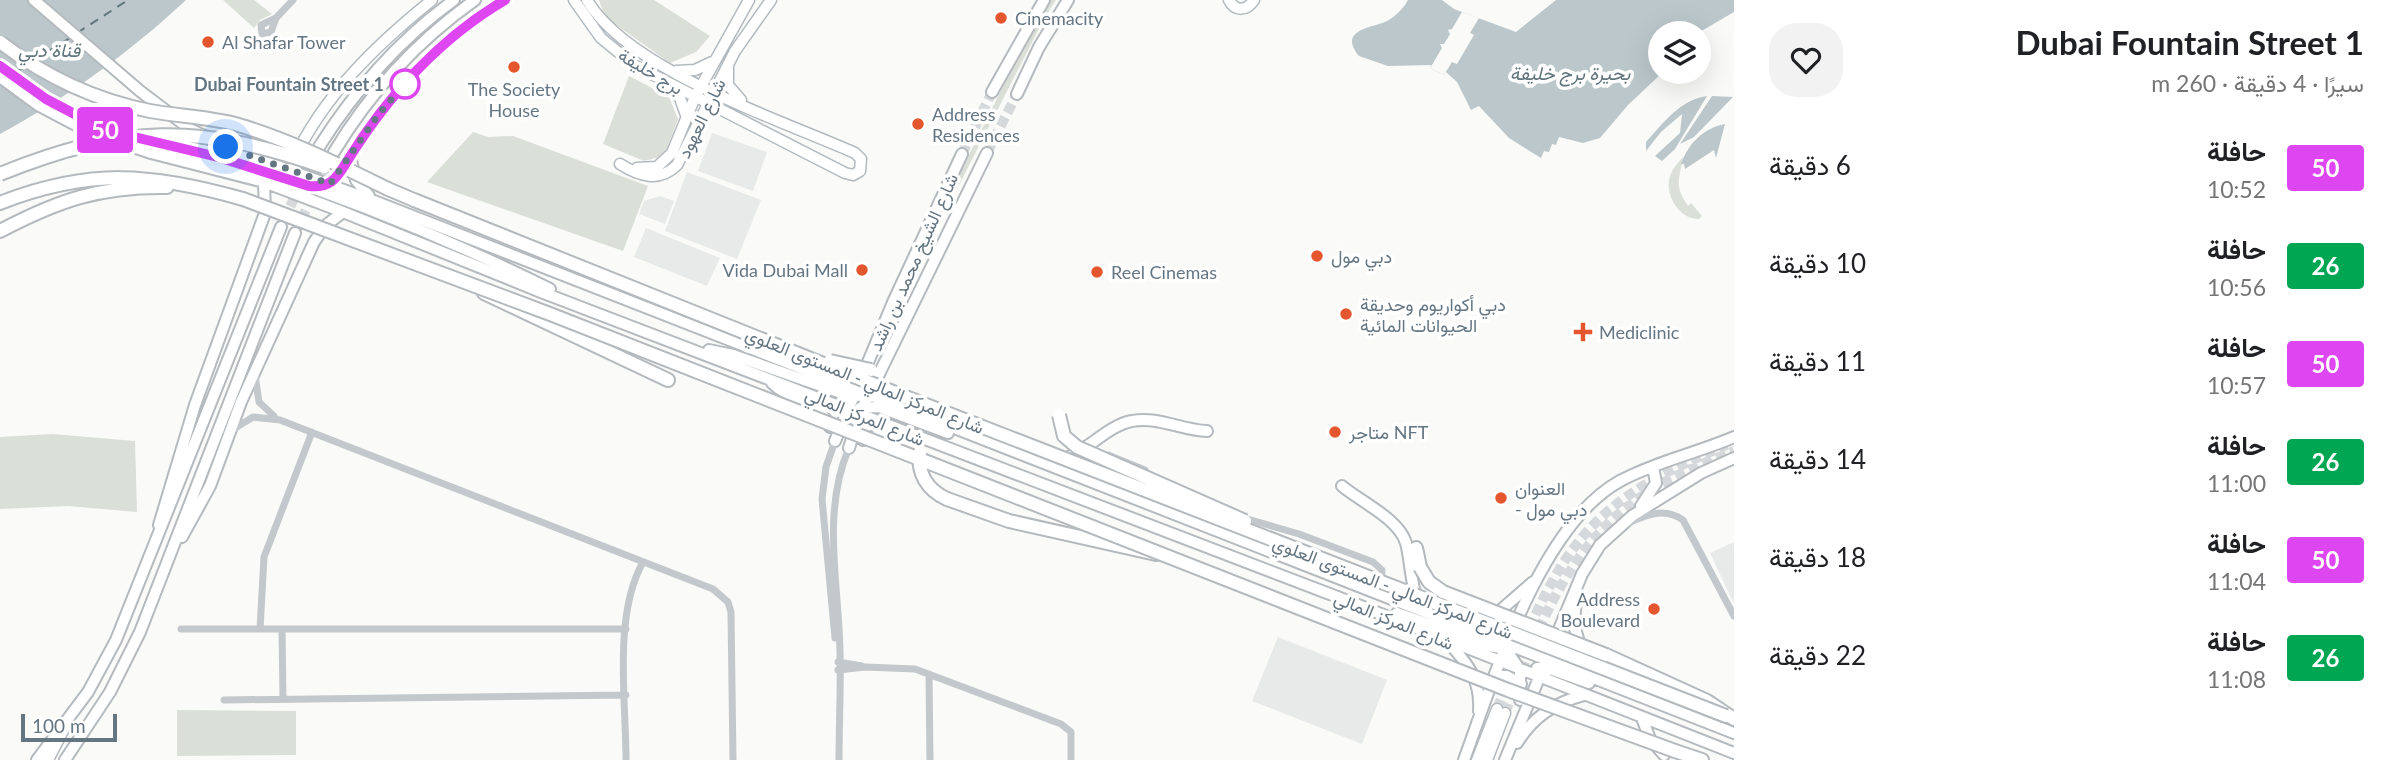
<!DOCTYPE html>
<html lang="ar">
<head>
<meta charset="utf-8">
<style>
  body { margin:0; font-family:Lato,Vazirmatn,sans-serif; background:#f2f2f2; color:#202124; direction:rtl; height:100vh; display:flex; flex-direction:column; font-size:26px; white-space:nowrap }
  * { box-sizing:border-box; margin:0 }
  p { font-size:23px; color:#757577 }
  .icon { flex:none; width:38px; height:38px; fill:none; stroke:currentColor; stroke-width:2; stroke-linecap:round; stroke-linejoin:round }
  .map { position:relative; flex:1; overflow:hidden; direction:ltr }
  .side { display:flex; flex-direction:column; background:#fff; width:665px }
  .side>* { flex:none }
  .badge { padding:0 14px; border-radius:5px; font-size:24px; line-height:46px }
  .controls { position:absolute; left:1648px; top:21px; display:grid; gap:14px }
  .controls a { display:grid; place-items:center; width:63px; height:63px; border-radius:50%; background:#fff; box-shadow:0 7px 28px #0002; font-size:35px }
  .scale { position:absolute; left:21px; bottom:18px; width:96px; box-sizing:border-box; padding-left:7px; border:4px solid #657683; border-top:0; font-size:19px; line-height:24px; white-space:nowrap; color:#657683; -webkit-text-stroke:5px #fff; paint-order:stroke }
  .you { position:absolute; width:35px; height:35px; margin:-18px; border:5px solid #fff; border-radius:50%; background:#1a73e8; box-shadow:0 0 0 10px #1a73e833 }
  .map>.badge { position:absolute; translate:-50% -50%; box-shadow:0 0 0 4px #fff }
  .round { display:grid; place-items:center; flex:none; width:74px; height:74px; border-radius:28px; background:#f2f2f2 }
  .head { display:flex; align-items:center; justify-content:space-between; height:119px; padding:0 35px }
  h1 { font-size:33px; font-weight:700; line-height:52px }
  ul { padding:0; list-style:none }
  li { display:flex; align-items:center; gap:21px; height:98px; padding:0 35px }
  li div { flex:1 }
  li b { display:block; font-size:26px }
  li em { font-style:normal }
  li .badge { min-width:77px; font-weight:700; text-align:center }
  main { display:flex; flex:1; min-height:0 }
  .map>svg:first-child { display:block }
  .built { fill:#e8e9e9 }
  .green { fill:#dadfd7 }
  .water { fill:#bbc7cb }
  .pier { fill:#fafaf8 }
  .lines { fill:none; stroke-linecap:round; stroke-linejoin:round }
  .ferry { stroke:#60757c; stroke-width:2; stroke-dasharray:9 7; stroke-linecap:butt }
  .secondary-tunnel { stroke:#d5d9db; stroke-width:10; stroke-dasharray:10 5; stroke-linecap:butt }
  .primary-tunnel { stroke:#d5d9db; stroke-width:10; stroke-dasharray:10 5; stroke-linecap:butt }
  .secondary-casing { stroke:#b3babf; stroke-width:13 }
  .primary-casing { stroke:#b5babe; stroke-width:14 }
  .highway-casing { stroke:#b4b9bd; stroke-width:16 }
  .street { stroke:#c3c8cc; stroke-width:7 }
  .secondary { stroke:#fff; stroke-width:10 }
  .primary { stroke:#fff; stroke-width:10 }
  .highway { stroke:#fff; stroke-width:12 }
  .highway-bridge-casing { stroke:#b4b9bd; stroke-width:16; stroke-linecap:butt }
  .highway-bridge { stroke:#fff; stroke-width:12 }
  .line-casing { stroke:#fff; stroke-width:16 }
  .line { stroke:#de46f2; stroke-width:10 }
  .walk { stroke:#657683; stroke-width:7; stroke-dasharray:0 12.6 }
  .poi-dot { fill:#e4572e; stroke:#fff; stroke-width:2.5 }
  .stop-dot { fill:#fff; stroke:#de46f2; stroke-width:3.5 }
  .labels { text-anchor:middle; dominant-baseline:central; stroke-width:7; stroke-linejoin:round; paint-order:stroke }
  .poi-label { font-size:18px; fill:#657683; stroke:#fff; text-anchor:start }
  .street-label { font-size:18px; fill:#657683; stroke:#fff }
  .stop-label { font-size:18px; font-weight:bold; fill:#657683; stroke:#fff; text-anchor:end }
  .water-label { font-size:19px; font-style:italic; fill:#60757c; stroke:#fff }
</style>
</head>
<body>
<main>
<section class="side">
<div class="head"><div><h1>Dubai Fountain Street 1</h1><p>سيرًا · 4 دقيقة · 260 m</p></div><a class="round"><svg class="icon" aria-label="heart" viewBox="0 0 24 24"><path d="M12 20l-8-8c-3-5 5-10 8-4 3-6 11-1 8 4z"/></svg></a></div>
<ul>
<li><span class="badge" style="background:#de46f2;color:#fff">50</span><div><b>حافلة</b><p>10:52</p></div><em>6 دقيقة</em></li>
<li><span class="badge" style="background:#00a651;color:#fff">26</span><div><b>حافلة</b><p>10:56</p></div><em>10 دقيقة</em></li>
<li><span class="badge" style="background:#de46f2;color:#fff">50</span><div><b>حافلة</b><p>10:57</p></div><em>11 دقيقة</em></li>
<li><span class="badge" style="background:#00a651;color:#fff">26</span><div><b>حافلة</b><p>11:00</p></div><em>14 دقيقة</em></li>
<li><span class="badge" style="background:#de46f2;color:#fff">50</span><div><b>حافلة</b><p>11:04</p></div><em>18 دقيقة</em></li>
<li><span class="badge" style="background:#00a651;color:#fff">26</span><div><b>حافلة</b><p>11:08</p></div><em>22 دقيقة</em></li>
</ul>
</section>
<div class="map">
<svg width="1734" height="760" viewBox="0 0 1734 760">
  <rect width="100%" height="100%" fill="#fafaf8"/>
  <path class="built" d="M712,133L767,152L753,191L698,171Z
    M687,172L761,200L737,259L665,231Z
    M660,196L674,201L665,224L639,214L644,201Z
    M646,228L720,258L707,286L634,257Z
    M1734,542V604L1710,553Z
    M1278,637L1387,680L1362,744L1252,701Z"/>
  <path class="green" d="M223,0H254L272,14L260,20L254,28Z
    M599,0H654L710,36L696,52L670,63L605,17Z
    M1049,0H1056L1045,17L956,191L952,189L1034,24Z
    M629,76L669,97L678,119L664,156L644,161L603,144Z
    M473,132L488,137L513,136L648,186L623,251L427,182Z
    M1683,157C1680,178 1673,185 1688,206L1691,203L1702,216L1699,219C1679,220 1664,194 1670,176C1672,169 1678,163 1683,157Z
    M52,434L135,441L137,512L68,506L0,509V437Z
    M177,710L296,711V755L177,756Z"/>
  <path class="water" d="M0,0H186C129,53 68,97 0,134Z
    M1408,0H1442L1454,9L1516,32L1556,0H1734V12L1698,33H1661L1663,72L1628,105L1600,138L1583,143L1559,137L1556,145L1552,144L1549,152L1544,151L1541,158L1509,138L1479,106L1471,110L1457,82L1446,72L1444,75L1430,68L1431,65L1388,66L1359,56C1337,29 1373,28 1387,21C1396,16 1403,9 1408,0Z
    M1707,96L1675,149L1662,161L1655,156L1680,133L1682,114L1661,132L1646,151V142C1664,122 1680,100 1707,96Z
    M1712,96L1733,97L1694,137L1680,144Z
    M1725,124L1716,158L1714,150L1685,169L1684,164H1681C1688,144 1703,128 1725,124Z"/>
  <path class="pier" d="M1462,12L1479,18L1470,33L1474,35L1457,64L1452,62L1444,75L1430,68L1442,48L1440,44H1444L1450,34L1448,30L1452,29Z"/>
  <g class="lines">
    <path class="ferry" d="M77,33L128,0
      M36,59L70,38
      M16,72L26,66"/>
    <path class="secondary-tunnel" d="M1518,656C1567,533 1604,496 1727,445
      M1497,709L1512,670
      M1505,713C1542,620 1569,537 1661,484C1684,471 1709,461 1734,451"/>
    <path class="primary-tunnel" d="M987,153L1017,94
      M962,154L992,92
      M284,220L314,155
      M295,233L328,163"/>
    <g class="secondary-casing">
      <path id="secondary" d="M574,0L601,38L634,65L845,173L853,175L860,171L861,159L855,153C781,120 628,70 587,0
        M1229,0C1235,12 1247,11 1254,0
        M728,67V85L741,100
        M676,71L695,70L712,62
        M671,88L680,98L686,115
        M620,164C639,176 659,183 677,165L735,51L771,0
        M637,168L657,167L672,153L695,97L749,0
        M298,176L293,161C324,95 376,45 432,0
        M323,186C344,181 356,145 368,128C405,78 452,32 505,0
        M48,760L65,727
        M1477,760L1497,709
        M1487,760L1505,713"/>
    </g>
    <g class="primary-casing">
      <path id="primary" d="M34,0L140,91L190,129L226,147L374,201L1734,733
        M0,66C32,91 66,115 104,129C151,147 202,151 249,166C352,200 453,241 550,289
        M0,77L38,105L89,132L151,153L264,182L343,212L541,292L1348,601L1734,753
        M992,92L1044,0
        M1017,94L1039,47L1068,0
        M319,147C355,90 399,40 454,0
        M334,152C371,91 417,41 475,0
        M350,157L356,180L369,196
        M709,350L733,355L844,394L861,396
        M772,383C794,405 813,393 830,427
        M860,408L879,407L948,433
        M863,440L882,434L899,433
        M835,441L894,300L962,154
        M849,448L860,413L987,153
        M1061,460C1087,452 1108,425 1132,421C1158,416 1181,430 1207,431
        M1342,486C1361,502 1399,519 1406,543C1411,562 1410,583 1418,601
        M1641,506L1656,483L1653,467
        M159,525L195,405L265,213L264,182
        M182,537L210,486L241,402L314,242L325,226L343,212
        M1576,596L1574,625L1581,649
        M1397,613L1489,646L1512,650
        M1495,615L1533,582
        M1448,642C1468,664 1481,680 1479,711
        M1505,648L1520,670V700
        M1537,668L1553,670L1589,683
        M1496,676H1507L1521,684
        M1642,718L1650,739L1664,755
        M1517,743C1533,717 1554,703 1584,695
        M37,760L88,692L116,640L281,227
        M65,760L110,692L140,632L295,233
        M1464,760C1494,678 1540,525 1620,481C1655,462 1697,453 1734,437
        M1505,760L1582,574L1600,545L1632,516L1701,473L1734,458"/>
    </g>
    <g class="highway-casing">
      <path id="highway" d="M388,189L414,200
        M0,203C90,168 151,173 243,199
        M0,231C59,200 100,186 167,187
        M484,293L668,380
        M947,499L1009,521L1156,554
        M1416,548L1420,567
        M1606,655L1707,701L1734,719
        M1675,751L1702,760"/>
    </g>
    <path class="street" d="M276,18L271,32L262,34L261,25L276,18L293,0
      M255,375L259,402L274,416
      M232,430L253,417L280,420L713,589L728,602L731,612L733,760
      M835,441L826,467L822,499L835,638
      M1096,474L1099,460L1108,455L1145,470
      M1244,518L1299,534L1373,562L1382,570L1381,584
      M1626,524C1645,516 1663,506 1683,520L1734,616
      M181,629H626
      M260,629L264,557L312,432
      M282,629L283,699
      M838,662L862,666
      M838,670L865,667L915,669L1061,724L1071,732V760
      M929,674L930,760
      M224,700L626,695
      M626,760C626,699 613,616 643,562
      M839,760C839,724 841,687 840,652C839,585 821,512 849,448"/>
    <use href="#secondary" class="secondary"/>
    <use href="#primary" class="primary"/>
    <use href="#highway" class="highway"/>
    <g class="highway-bridge-casing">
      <path id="highway-bridge" d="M0,42C44,76 95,100 150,111C178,116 207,117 235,124C288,139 339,165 388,189
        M0,174C124,124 199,123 324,167
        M243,199L550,314L1508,690L1675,751
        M414,200L903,396L1726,716
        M830,361L871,370
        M1059,415L1064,436L1077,447L1245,521
        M920,452C917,473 927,490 947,499
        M1420,567L1429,582L1443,592L1606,655"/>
    </g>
    <use href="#highway-bridge" class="highway-bridge"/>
  </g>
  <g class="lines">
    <g class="line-casing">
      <path id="line" d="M0,66L46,99L105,130L218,157L309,186C329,188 336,180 346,163C386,98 439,39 505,0"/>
    </g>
    <use href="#line" class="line"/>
    <path class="walk" d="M226,147L330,184L378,115L409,79L405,84"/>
  </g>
  <g class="poi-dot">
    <circle cx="1001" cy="18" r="7"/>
    <circle cx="208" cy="42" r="7"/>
    <circle cx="514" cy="67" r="7"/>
    <circle cx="918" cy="124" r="7"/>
    <circle cx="1317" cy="256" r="7"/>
    <circle cx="862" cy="270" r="7"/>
    <circle cx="1097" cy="272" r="7"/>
    <circle cx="1346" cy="314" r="7"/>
    <path d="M1579.5 321.5h7v7h7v7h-7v7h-7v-7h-7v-7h7z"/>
    <circle cx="1335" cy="432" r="7"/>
    <circle cx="1501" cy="498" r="7"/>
    <circle cx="1654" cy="609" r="7"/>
  </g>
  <circle class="stop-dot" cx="405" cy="84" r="14"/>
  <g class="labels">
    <g class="poi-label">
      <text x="1015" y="18">Cinemacity</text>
      <text x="222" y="42">Al Shafar Tower</text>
      <text x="514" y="89" text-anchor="middle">The Society<tspan x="514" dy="21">House</tspan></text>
      <text x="932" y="114">Address<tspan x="932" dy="21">Residences</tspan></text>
      <text x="1331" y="256">دبي مول</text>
      <text x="848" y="270" text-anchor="end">Vida Dubai Mall</text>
      <text x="1111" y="272">Reel Cinemas</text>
      <text x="1360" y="304">دبي أكواريوم وحديقة<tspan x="1360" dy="21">الحيوانات المائية</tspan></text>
      <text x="1599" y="332">Mediclinic</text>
      <text x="1349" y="432">متاجر NFT</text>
      <text x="1515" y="488">العنوان<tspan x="1515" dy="21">- دبي مول</tspan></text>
      <text x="1640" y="599" text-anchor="end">Address<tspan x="1640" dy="21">Boulevard</tspan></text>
    </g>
    <g class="street-label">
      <text transform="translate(651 71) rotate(31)">برج خليفة</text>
      <text transform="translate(701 118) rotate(-64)">شارع العهود</text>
      <text transform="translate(913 262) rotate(-66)">شارع الشيخ محمد بن راشد</text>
      <text transform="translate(865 380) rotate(22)">شارع المركز المالي - المستوى العلوي</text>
      <text transform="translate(865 416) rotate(22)">شارع المركز المالي</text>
      <text transform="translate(1393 587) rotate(21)">شارع المركز المالي - المستوى العلوي</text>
      <text transform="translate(1394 620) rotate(22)">شارع المركز المالي</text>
    </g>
    <g class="stop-label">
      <text x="384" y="84">Dubai Fountain Street 1</text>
    </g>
    <g class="water-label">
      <text x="49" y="49">قناة دبي</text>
      <text x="1570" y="72">بحيرة برج خليفة</text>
    </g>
  </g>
</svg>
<div class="controls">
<a><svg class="icon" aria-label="layers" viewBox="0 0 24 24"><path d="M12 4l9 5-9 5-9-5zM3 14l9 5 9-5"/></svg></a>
</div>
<div class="scale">100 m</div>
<div class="you" style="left:226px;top:147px"></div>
<b class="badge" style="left:105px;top:130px;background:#de46f2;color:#fff">50</b>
</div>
</main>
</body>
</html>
